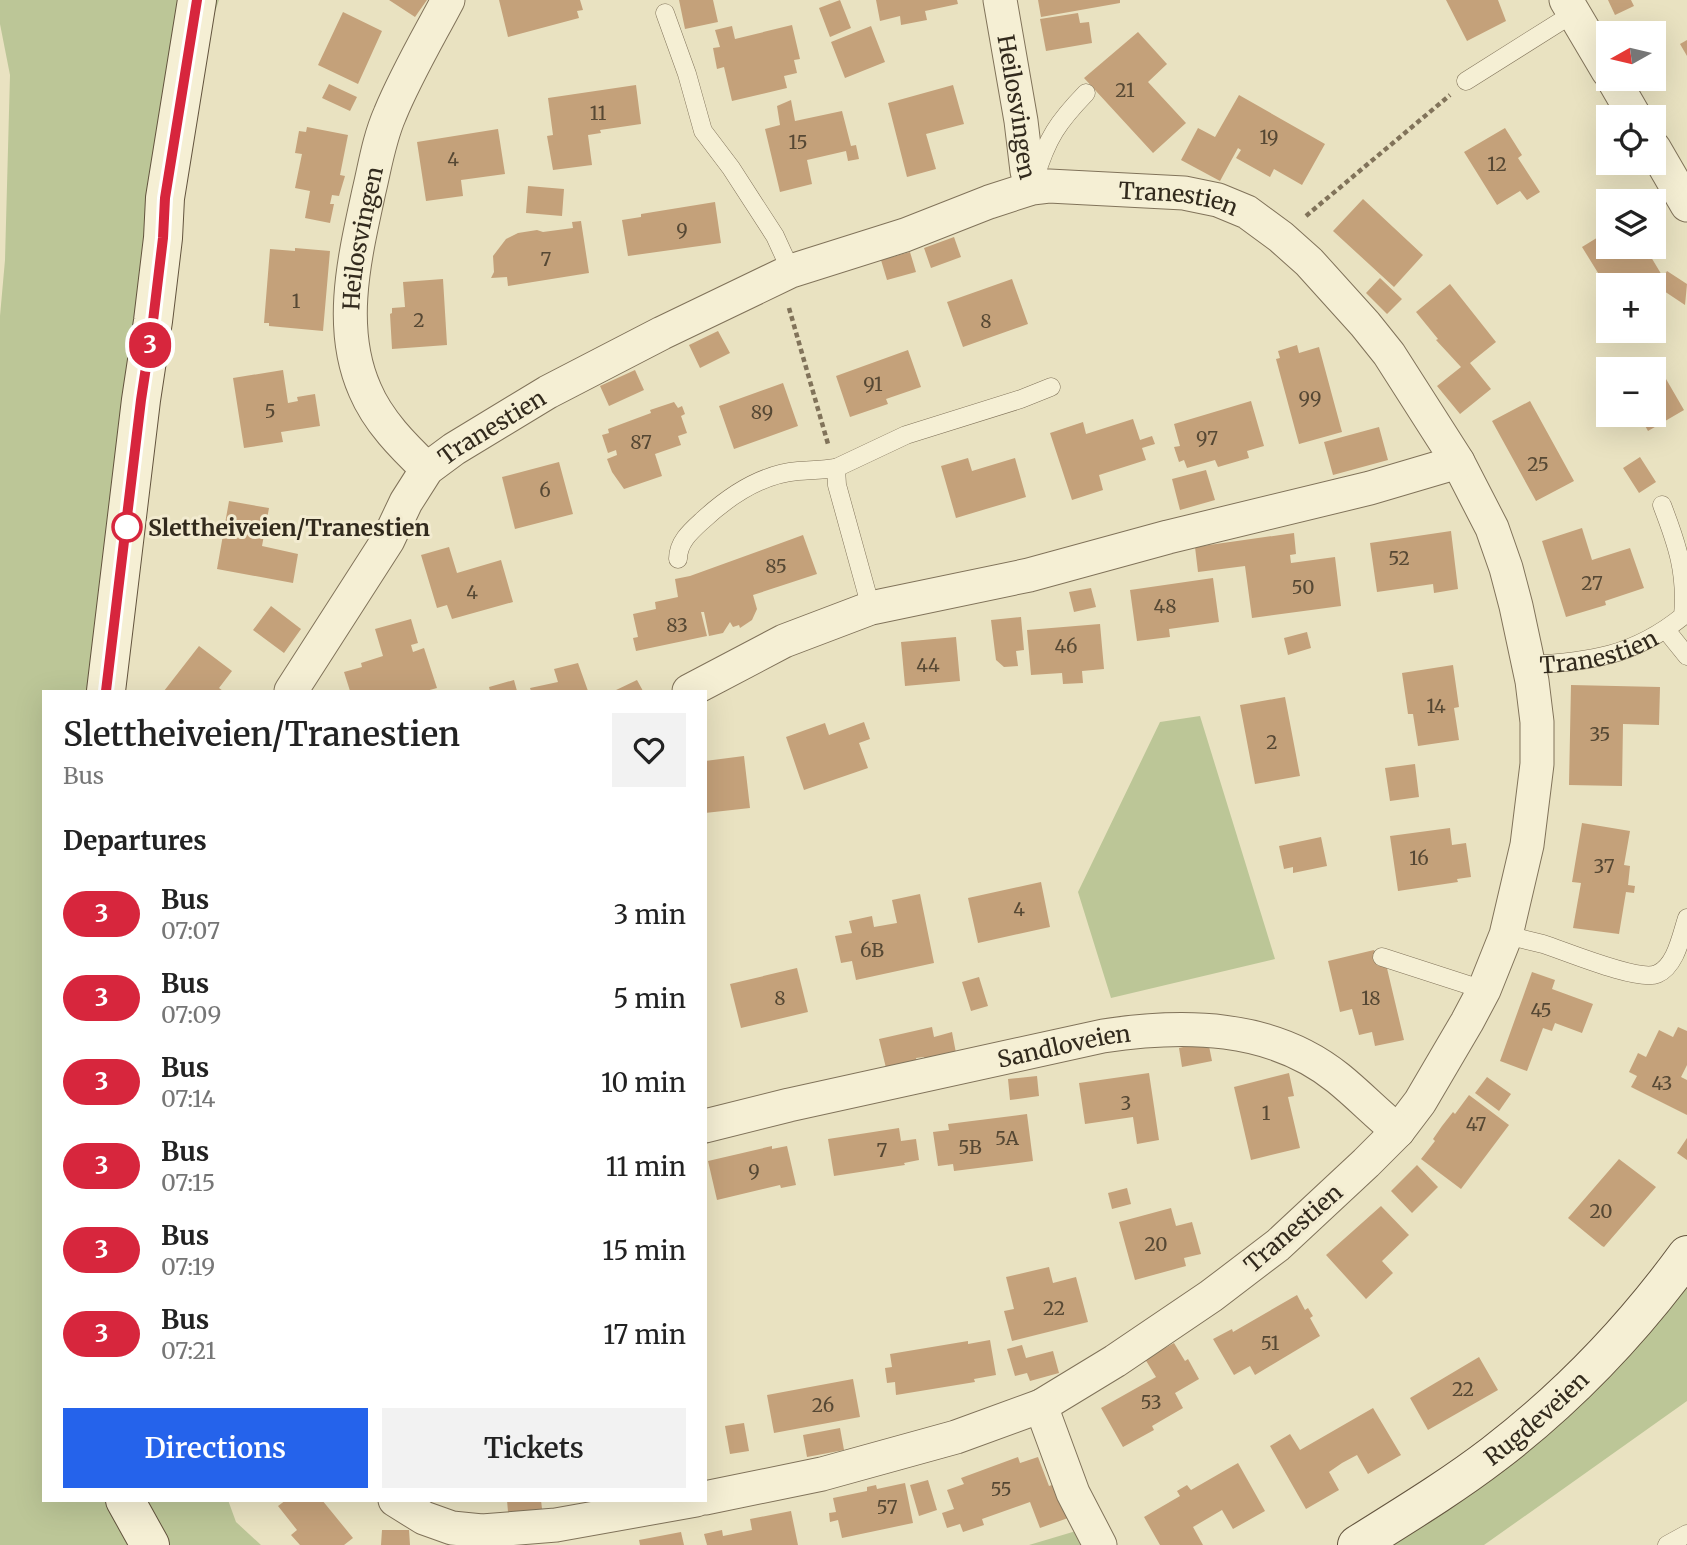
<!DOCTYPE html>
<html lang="en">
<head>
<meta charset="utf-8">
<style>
  body { margin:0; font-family:Merriweather,serif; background:#f2f2f2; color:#222; height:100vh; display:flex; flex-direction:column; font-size:26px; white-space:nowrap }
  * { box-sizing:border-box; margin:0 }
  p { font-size:23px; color:#767676 }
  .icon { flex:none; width:38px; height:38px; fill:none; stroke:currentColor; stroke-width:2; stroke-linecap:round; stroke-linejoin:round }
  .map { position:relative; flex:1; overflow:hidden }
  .panel { position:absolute; left:42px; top:690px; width:665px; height:812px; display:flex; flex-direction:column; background:#fff; border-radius:0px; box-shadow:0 7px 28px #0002 }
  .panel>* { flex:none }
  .badge { padding:0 14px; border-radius:23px; font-size:24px; line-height:46px }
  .needle { width:46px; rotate:262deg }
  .buttons { position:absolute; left:1596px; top:21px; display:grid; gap:14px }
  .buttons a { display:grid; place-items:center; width:70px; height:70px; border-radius:0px; background:#fff; box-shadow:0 7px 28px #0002; font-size:35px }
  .map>.badge { position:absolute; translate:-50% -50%; box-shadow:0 0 0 4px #fff }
  h2 { padding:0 21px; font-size:26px; line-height:63px }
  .round { display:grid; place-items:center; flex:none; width:74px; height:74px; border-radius:0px; background:#f2f2f2 }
  .headline { display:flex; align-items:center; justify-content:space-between; height:119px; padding:0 21px }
  h1 { font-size:33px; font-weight:600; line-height:52px }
  .primary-button { display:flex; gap:14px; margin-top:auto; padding:14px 21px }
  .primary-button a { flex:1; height:80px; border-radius:0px; background:#2563eb; color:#fff; font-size:28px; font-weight:600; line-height:80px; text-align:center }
  .primary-button a+a { background:#f2f2f2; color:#222 }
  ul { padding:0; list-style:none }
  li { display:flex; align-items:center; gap:21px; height:84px; padding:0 21px }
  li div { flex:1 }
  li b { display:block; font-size:26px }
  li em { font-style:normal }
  li .badge { min-width:77px; font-weight:700; text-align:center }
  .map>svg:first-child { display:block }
  .green { fill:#bcc697 }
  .building { fill:#c4a17a }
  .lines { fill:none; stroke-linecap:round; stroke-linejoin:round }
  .lane-casing { stroke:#81735a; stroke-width:19 }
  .street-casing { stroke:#81735a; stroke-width:35 }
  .secondary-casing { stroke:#63543e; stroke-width:40 }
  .path { stroke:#81735a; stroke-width:4.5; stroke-dasharray:5 3.5; stroke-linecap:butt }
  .lane { stroke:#f5efd4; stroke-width:18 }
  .street { stroke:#f5efd4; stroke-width:33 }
  .secondary { stroke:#f5efd4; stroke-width:38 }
  .line-casing { stroke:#fff; stroke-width:16 }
  .line { stroke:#d7263d; stroke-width:10 }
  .stop-dot { fill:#fff; stroke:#d7263d; stroke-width:3.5 }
  .labels { text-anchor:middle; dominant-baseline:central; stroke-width:6; stroke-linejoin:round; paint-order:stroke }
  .number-label { font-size:19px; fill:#564834 }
  .street-label { font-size:23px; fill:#322a1d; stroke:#f2ebd0 }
  .stop-label { font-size:23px; font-weight:bold; fill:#322a1d; stroke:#f2ebd0; text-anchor:start }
</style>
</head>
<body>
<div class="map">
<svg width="1687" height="1545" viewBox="0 0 1687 1545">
  <rect width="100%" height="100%" fill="#e9e2c1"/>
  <path class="green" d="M0,0H219L204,45L115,691H44V1500H228L236,1522L261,1545H0V316L5,260L10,75L0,24Z
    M1200,716L1275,959L1111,998L1078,892L1160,722Z
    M1687,1269V1401L1484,1545H1374Z
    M1076,1531L1081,1545H1029Z"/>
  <path class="building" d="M389,0H427L415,17Z
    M499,0H580L583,10L577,11L579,18L508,37Z
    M679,0H713L718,22L685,29Z
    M840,0L851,28L830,37L819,8Z
    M876,0H957L958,4L925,11L927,20L901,25L900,16L880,21Z
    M1038,0H1120V3L1041,17Z
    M1446,0H1498L1506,21L1467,41Z
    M1608,0H1631L1634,6L1615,15Z
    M343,12L382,31L358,84L318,65Z
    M1078,13L1080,23L1089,22L1092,43L1046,51L1040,19Z
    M792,25L800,59L794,60L797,73L784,76L787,88L732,101L724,67L717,69L713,48L720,47L715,30L732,26L735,39Z
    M871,26L885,62L845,78L831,42Z
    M1138,32L1167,64L1148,82L1186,123L1153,153L1084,78Z
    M1687,40V56L1680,44Z
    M329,84L357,97L350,111L322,98Z
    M636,85L641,124L600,130L601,133L588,135L592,165L553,170L547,136L553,135L548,98Z
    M953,85L964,124L926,134L936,169L907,177L888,103Z
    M1239,95L1325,144L1302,185L1274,169L1270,177L1236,158L1241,150L1238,148L1220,181L1181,160L1198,128L1215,137Z
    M791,100L795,121L842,111L851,146L856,145L859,159L848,161L846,151L807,160L812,184L780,192L765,129L780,125L777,106Z
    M307,127L348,135L340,175L345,176L339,196L332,195L330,204H334L330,223L305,218L310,191L295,188L302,154L295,153L299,131L306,132Z
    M1505,128L1522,155L1518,158L1540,192L1527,200L1520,191L1497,205L1464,152Z
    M498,129L505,174L461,180L463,196L426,201L417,142Z
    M528,186L564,189L562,216L526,213Z
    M1363,199L1423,255L1394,287L1333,231Z
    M715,202L721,243L628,256L622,220L641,217V214Z
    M581,221L589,273L508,286L507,277L491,278L494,272L493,256L506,239L518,233L537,230L543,232L573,228L572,222Z
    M1608,231V247H1645L1663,277L1667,271L1687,284L1685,305L1664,291L1654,297L1655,285L1649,275L1633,285H1608V289L1582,247Z
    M954,237L961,257L931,268L924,248Z
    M295,248L330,251L323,331L269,326V323H264L270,249L295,251Z
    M910,252L916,272L887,280L881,260Z
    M1380,278L1402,299L1387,314L1366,293Z
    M443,279L447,345L392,349L390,314L392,313V308L405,307L403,282Z
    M1012,279L1028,324L963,347L947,302Z
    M1450,284L1496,342L1470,363L1491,389L1460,414L1437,386L1461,367L1436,340L1438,339L1416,312Z
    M718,331L730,353L700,368L689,345Z
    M1297,345L1299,353L1319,347L1342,432L1299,444L1276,359L1280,358L1278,351Z
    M908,350L921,387L886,399L888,404L850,417L836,376Z
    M1655,360L1684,410L1648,431L1639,415H1654V369H1639Z
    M283,370L288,403L298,401L297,397L315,394L320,426L281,432L283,442L244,448L233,378Z
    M635,370L644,390L609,406L600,386Z
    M783,383L798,426L734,449L719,406Z
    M1251,401L1264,446L1247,451L1249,458L1218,467L1215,460L1187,468L1184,460L1179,462L1174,447L1180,446L1174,424Z
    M1530,401L1574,481L1536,501L1492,421Z
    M674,402L678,408L682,406L685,414L681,416L687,433L678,436L681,445L655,454L662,476L624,489L612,472L607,459L617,455L616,450L608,453L602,435L609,433L608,429L651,413L650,410Z
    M1133,419L1140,440L1152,436L1155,444L1142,448L1146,460L1099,475L1103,490L1072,500L1050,433L1083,422L1086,434Z
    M1379,427L1388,460L1333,475L1324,442Z
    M1640,457L1656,482L1639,493L1623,468Z
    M968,458L972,471L1015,458L1026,497L956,518L941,466Z
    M559,462L573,514L515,529L502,477Z
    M1206,470L1215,500L1180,510L1172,479Z
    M229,501L269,508L262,546L298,554L293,583L217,569Z
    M1582,528L1592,560L1630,548L1644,588L1605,601L1606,605L1566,617L1542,541Z
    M1451,531L1458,589L1434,593L1433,584L1377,592L1370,543Z
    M1294,533L1296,554L1290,555L1291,563L1335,557L1341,606L1252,618L1245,566L1198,572L1195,547Z
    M803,535L817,574L753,595L757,609L752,620L740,628L739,625L733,627L730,622L723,633L709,636L704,612H701L707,636L636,651L633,638L638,637L633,614L656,609L655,602L678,597L675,579L690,576Z
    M449,547L457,573L501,560L513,602L452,619L447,605L437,608L421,555Z
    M1213,578L1219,622L1169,629L1170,637L1137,641L1130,590Z
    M1091,588L1096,607L1074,612L1069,592Z
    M271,606L301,629L284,653L253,630Z
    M1021,617L1024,650L1016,651L1018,666L1004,667L996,660L991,620Z
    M411,619L418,643L411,645L413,652L424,648L437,688L426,691H350L344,672L362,667L361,663L383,656L375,629Z
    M1100,624L1104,669L1082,671L1083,683L1063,684L1062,673L1031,675L1027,630Z
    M1307,632L1311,648L1288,655L1284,638Z
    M956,637L960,681L905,686L901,642Z
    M199,646L232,671L219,688L223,691H164Z
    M578,663L588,691H531L530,688L558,682L554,669Z
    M1453,665L1459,707L1454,708L1459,740L1418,746L1413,714H1408L1402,673Z
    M514,680L517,691H490L489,687Z
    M637,680L643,691H614Z
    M1571,685L1660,687L1659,725L1623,724L1622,786L1569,785Z
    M1285,697L1300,776L1255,784L1240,705Z
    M864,722L870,739L859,743L868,768L804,790L786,737L825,723L829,735Z
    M744,756L750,808L705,813V761Z
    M1415,764L1419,797L1390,801L1385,768Z
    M1582,823L1630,831L1624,865L1630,866L1628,885L1635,886L1634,893L1626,892L1619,934L1573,928L1581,883L1572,882Z
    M1450,828L1452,845L1466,843L1471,877L1457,879L1458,882L1398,891L1390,836Z
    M1321,837L1327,866L1293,873V867L1284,869L1279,846Z
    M1041,882L1050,927L978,943L968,898Z
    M920,894L934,963L856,980L852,961L841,963L835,936L852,933L849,921L872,916L874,927L897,923L892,900Z
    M1374,950L1378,966L1386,964L1404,1040L1375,1046L1372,1032L1359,1035L1352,1009L1340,1012L1328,961Z
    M797,968L808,1012L741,1028L730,984Z
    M1532,972L1555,980L1552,989L1593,1004L1582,1033L1555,1023L1552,1031L1543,1028L1527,1071L1500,1061Z
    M979,977L988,1006L971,1011L962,982Z
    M932,1027L934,1037L952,1032L956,1053L925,1060L924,1057L916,1058L917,1061L886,1068L879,1039Z
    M1678,1027L1687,1031V1065L1681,1077L1687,1080V1115L1631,1087L1637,1076L1629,1072L1638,1053L1646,1057L1659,1030L1673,1037Z
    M1208,1041L1212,1061L1182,1067L1179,1048Z
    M1149,1073L1159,1140L1137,1144L1133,1117L1085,1124L1079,1083Z
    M1289,1073L1294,1096L1288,1097L1300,1148L1251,1160L1234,1087Z
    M1037,1076L1039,1096L1010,1100L1008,1079Z
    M1487,1077L1511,1094L1499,1111L1475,1093Z
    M1469,1095L1509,1125L1461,1189L1421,1159L1435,1141L1433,1139L1442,1126L1453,1112L1455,1114Z
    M1027,1114L1033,1161L954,1171L953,1164L938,1166L933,1132L949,1130L948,1124Z
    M899,1128L901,1141L916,1139L919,1160L904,1163L905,1165L834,1176L828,1139Z
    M1687,1138V1160L1677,1153Z
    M772,1146V1149L787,1146L796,1185L781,1188L780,1185L717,1200L708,1161Z
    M1619,1159L1656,1187L1604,1247L1602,1246L1568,1218Z
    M1417,1165L1438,1187L1412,1213L1391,1191Z
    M1127,1188L1131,1204L1112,1209L1108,1193Z
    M1381,1206L1409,1235L1382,1261L1393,1273L1366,1299L1326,1255Z
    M1171,1208L1176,1226L1192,1222L1201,1254L1184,1258L1186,1266L1135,1280L1119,1222Z
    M1049,1267L1053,1283L1076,1277L1088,1322L1012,1341L1004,1311L1014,1309L1006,1277Z
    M1297,1295L1305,1310L1308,1308L1313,1316L1310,1318L1320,1336L1255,1375L1250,1366L1234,1375L1213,1339L1232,1329L1233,1332Z
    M990,1340L996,1375L974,1379L975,1382L896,1395L895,1382L887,1383L885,1368L892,1367L890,1354L968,1341V1344Z
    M1174,1343L1185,1361L1188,1359L1199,1379L1175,1393L1183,1408L1152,1426L1154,1430L1123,1447L1101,1408L1156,1377L1145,1359Z
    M1022,1345L1026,1358L1053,1351L1059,1373L1030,1381L1027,1373L1015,1376L1007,1349Z
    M1479,1357L1498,1390L1428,1430L1410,1398Z
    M853,1379L860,1417L774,1433L767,1395Z
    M1373,1408L1401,1455L1368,1474L1357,1455L1342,1463L1329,1472L1339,1490L1306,1509L1270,1446L1290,1434L1300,1450Z
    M744,1423L749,1451L730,1454L725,1426Z
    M840,1428L844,1450L807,1457L803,1435Z
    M1018,1457L1020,1463L1038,1457L1049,1486L1055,1484L1068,1518L1040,1528L1030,1502L982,1519L984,1525L963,1532L960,1524L947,1528L942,1513L954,1509L947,1490L964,1484L961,1478Z
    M1238,1463L1265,1511L1233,1529L1222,1510L1193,1527L1203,1545H1160L1144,1517L1180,1496L1177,1491L1187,1485L1191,1490Z
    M928,1480L937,1510L919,1516L910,1485Z
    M905,1483L913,1523L842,1538L838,1520L830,1522L829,1513L836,1512L833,1498L867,1491V1487L876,1485L877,1489Z
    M286,1500H322L353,1538L344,1545H300L291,1535L297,1530L278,1506Z
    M507,1500H541L542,1509L508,1512Z
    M791,1511L798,1545H707L704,1534L722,1530L723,1536L752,1530L750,1519Z
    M382,1530H409L410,1545H381Z
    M681,1532L684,1545H640L639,1540Z"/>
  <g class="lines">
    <g class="lane-casing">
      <g id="lane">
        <path d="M665,13L687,74L703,131L731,168L775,236L791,271"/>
        <path d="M1466,81L1574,13"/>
        <path d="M1035,178C1047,138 1058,122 1086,93"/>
        <path d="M678,559C678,542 691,531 703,520C729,496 762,474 798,471C811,470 823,470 836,468"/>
        <path d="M871,608L837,485L836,468L906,435L1021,399L1051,387"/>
        <path d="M1666,630L1687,656"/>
        <path id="s1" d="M1528,665C1589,662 1634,656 1683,616C1687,573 1677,544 1662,505"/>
        <path d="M1506,935C1518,938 1531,941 1543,944C1565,951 1638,982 1657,974C1676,966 1681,936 1687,918"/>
        <path d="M1382,957L1484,990"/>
        <path d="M1667,1545L1687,1534"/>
      </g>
    </g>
    <g class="street-casing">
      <g id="street">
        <path id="s2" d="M1000,0L1021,121L1027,171L1032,188"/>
        <path d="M1566,0L1608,71"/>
        <path d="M1613,79L1635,117"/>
        <path d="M1654,148L1687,205"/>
        <path id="s3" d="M427,469C403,446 378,421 365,390C337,327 355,256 369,191C375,166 379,139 390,114C406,75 428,38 448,0"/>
        <path id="s4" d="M291,691L388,540L406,502L427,469L454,449L548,392L662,333L791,271L905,235L989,202L1032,188L1049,186L1184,193L1218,200L1247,212L1281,237L1309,262L1365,324L1389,354L1458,462L1492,528L1506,568L1516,606L1532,681L1537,722V764L1527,845L1506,935L1484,990L1467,1022L1420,1102L1398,1131L1366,1163L1278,1245L1211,1296L1115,1361L1041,1406L956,1437L822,1474L705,1498"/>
        <path d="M689,691L784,641L871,608L1029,575L1168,537L1370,488L1458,462"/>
        <path id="s5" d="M705,1126L789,1105L1103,1036C1183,1024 1271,1024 1338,1078C1358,1094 1377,1114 1398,1131"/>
        <path d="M1041,1406L1073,1493L1100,1545"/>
        <path d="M395,1500L424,1518L452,1528L482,1531L556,1525L696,1500"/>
      </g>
    </g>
    <g class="secondary-casing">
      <g id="secondary">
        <path d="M106,691L141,400L153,321L163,238L165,198L197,0"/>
        <path d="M125,1500L150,1545"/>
        <path id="s6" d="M1357,1545C1403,1516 1451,1487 1494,1454C1567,1398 1633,1329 1687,1255"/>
      </g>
    </g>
    <path class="path" d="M1306,216L1450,95
      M789,308L828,444"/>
    <use href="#lane" class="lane"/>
    <use href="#street" class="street"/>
    <use href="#secondary" class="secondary"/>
  </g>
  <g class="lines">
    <g class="line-casing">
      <path id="line" d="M106,691L141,400L153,321L163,238L165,198L197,0"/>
    </g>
    <use href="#line" class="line"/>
  </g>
  <circle class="stop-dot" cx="127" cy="527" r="14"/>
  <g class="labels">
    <g class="number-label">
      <text x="1125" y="90">21</text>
      <text x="598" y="113">11</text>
      <text x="1269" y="137">19</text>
      <text x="798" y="142">15</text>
      <text x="453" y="159">4</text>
      <text x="1497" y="164">12</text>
      <text x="682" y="230">9</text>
      <text x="546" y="259">7</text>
      <text x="296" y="301">1</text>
      <text x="419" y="320">2</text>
      <text x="986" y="321">8</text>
      <text x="873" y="384">91</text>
      <text x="1310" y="398">99</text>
      <text x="270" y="411">5</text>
      <text x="762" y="412">89</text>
      <text x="1207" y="438">97</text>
      <text x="641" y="442">87</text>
      <text x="1538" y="464">25</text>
      <text x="545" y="490">6</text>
      <text x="1399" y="558">52</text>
      <text x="776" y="566">85</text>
      <text x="1592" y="583">27</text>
      <text x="1303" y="587">50</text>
      <text x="472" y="592">4</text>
      <text x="1165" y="606">48</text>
      <text x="677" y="625">83</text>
      <text x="1066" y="646">46</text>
      <text x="928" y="665">44</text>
      <text x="1436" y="706">14</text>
      <text x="1600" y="734">35</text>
      <text x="1272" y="742">2</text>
      <text x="1419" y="858">16</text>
      <text x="1604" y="866">37</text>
      <text x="1019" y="909">4</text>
      <text x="872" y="950">6B</text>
      <text x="780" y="998">8</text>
      <text x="1371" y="998">18</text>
      <text x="1541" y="1010">45</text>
      <text x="1662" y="1083">43</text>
      <text x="1126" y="1103">3</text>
      <text x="1266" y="1113">1</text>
      <text x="1476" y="1124">47</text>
      <text x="1007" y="1138">5A</text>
      <text x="970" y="1147">5B</text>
      <text x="882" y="1150">7</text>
      <text x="754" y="1171">9</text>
      <text x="1601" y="1211">20</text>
      <text x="1156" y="1244">20</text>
      <text x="1054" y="1308">22</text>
      <text x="1270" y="1343">51</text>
      <text x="1463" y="1389">22</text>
      <text x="1151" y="1402">53</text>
      <text x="823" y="1405">26</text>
      <text x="1001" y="1489">55</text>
      <text x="887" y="1507">57</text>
    </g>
    <g class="street-label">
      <text stroke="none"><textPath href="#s2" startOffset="108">Heilosvingen</textPath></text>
      <text stroke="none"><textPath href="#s4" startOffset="1078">Tranestien</textPath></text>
      <text stroke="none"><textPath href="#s3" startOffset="256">Heilosvingen</textPath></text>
      <text stroke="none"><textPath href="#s4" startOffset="338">Tranestien</textPath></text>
      <text stroke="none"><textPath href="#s1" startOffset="72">Tranestien</textPath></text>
      <text stroke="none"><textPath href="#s5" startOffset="368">Sandloveien</textPath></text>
      <text transform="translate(1293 1228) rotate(-41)">Tranestien</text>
      <text stroke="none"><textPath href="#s6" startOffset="220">Rugdeveien</textPath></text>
    </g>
    <g class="stop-label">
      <text x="148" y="527">Slettheiveien/Tranestien</text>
    </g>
  </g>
</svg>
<div class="buttons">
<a><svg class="needle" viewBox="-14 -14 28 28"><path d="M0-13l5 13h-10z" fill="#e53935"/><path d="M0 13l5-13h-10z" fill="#767676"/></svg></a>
<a><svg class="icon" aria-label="locate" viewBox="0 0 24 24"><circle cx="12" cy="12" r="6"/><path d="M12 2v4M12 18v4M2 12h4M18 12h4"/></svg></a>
<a><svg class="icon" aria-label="layers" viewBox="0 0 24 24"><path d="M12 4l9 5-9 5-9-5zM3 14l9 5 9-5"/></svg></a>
<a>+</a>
<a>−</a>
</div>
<b class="badge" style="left:150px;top:345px;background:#d7263d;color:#fff">3</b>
<section class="panel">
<div class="headline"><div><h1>Slettheiveien/Tranestien</h1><p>Bus</p></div><a class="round"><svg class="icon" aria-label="heart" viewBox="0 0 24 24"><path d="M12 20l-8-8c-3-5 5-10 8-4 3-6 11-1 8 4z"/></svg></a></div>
<h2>Departures</h2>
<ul>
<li><span class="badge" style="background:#d7263d;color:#fff">3</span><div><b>Bus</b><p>07:07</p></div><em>3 min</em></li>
<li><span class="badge" style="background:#d7263d;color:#fff">3</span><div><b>Bus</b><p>07:09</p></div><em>5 min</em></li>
<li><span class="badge" style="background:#d7263d;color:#fff">3</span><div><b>Bus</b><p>07:14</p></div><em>10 min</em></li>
<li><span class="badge" style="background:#d7263d;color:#fff">3</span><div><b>Bus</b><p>07:15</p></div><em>11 min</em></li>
<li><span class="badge" style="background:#d7263d;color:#fff">3</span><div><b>Bus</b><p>07:19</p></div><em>15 min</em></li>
<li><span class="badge" style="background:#d7263d;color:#fff">3</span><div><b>Bus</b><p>07:21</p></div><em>17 min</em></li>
</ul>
<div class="primary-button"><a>Directions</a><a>Tickets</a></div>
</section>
</div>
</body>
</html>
